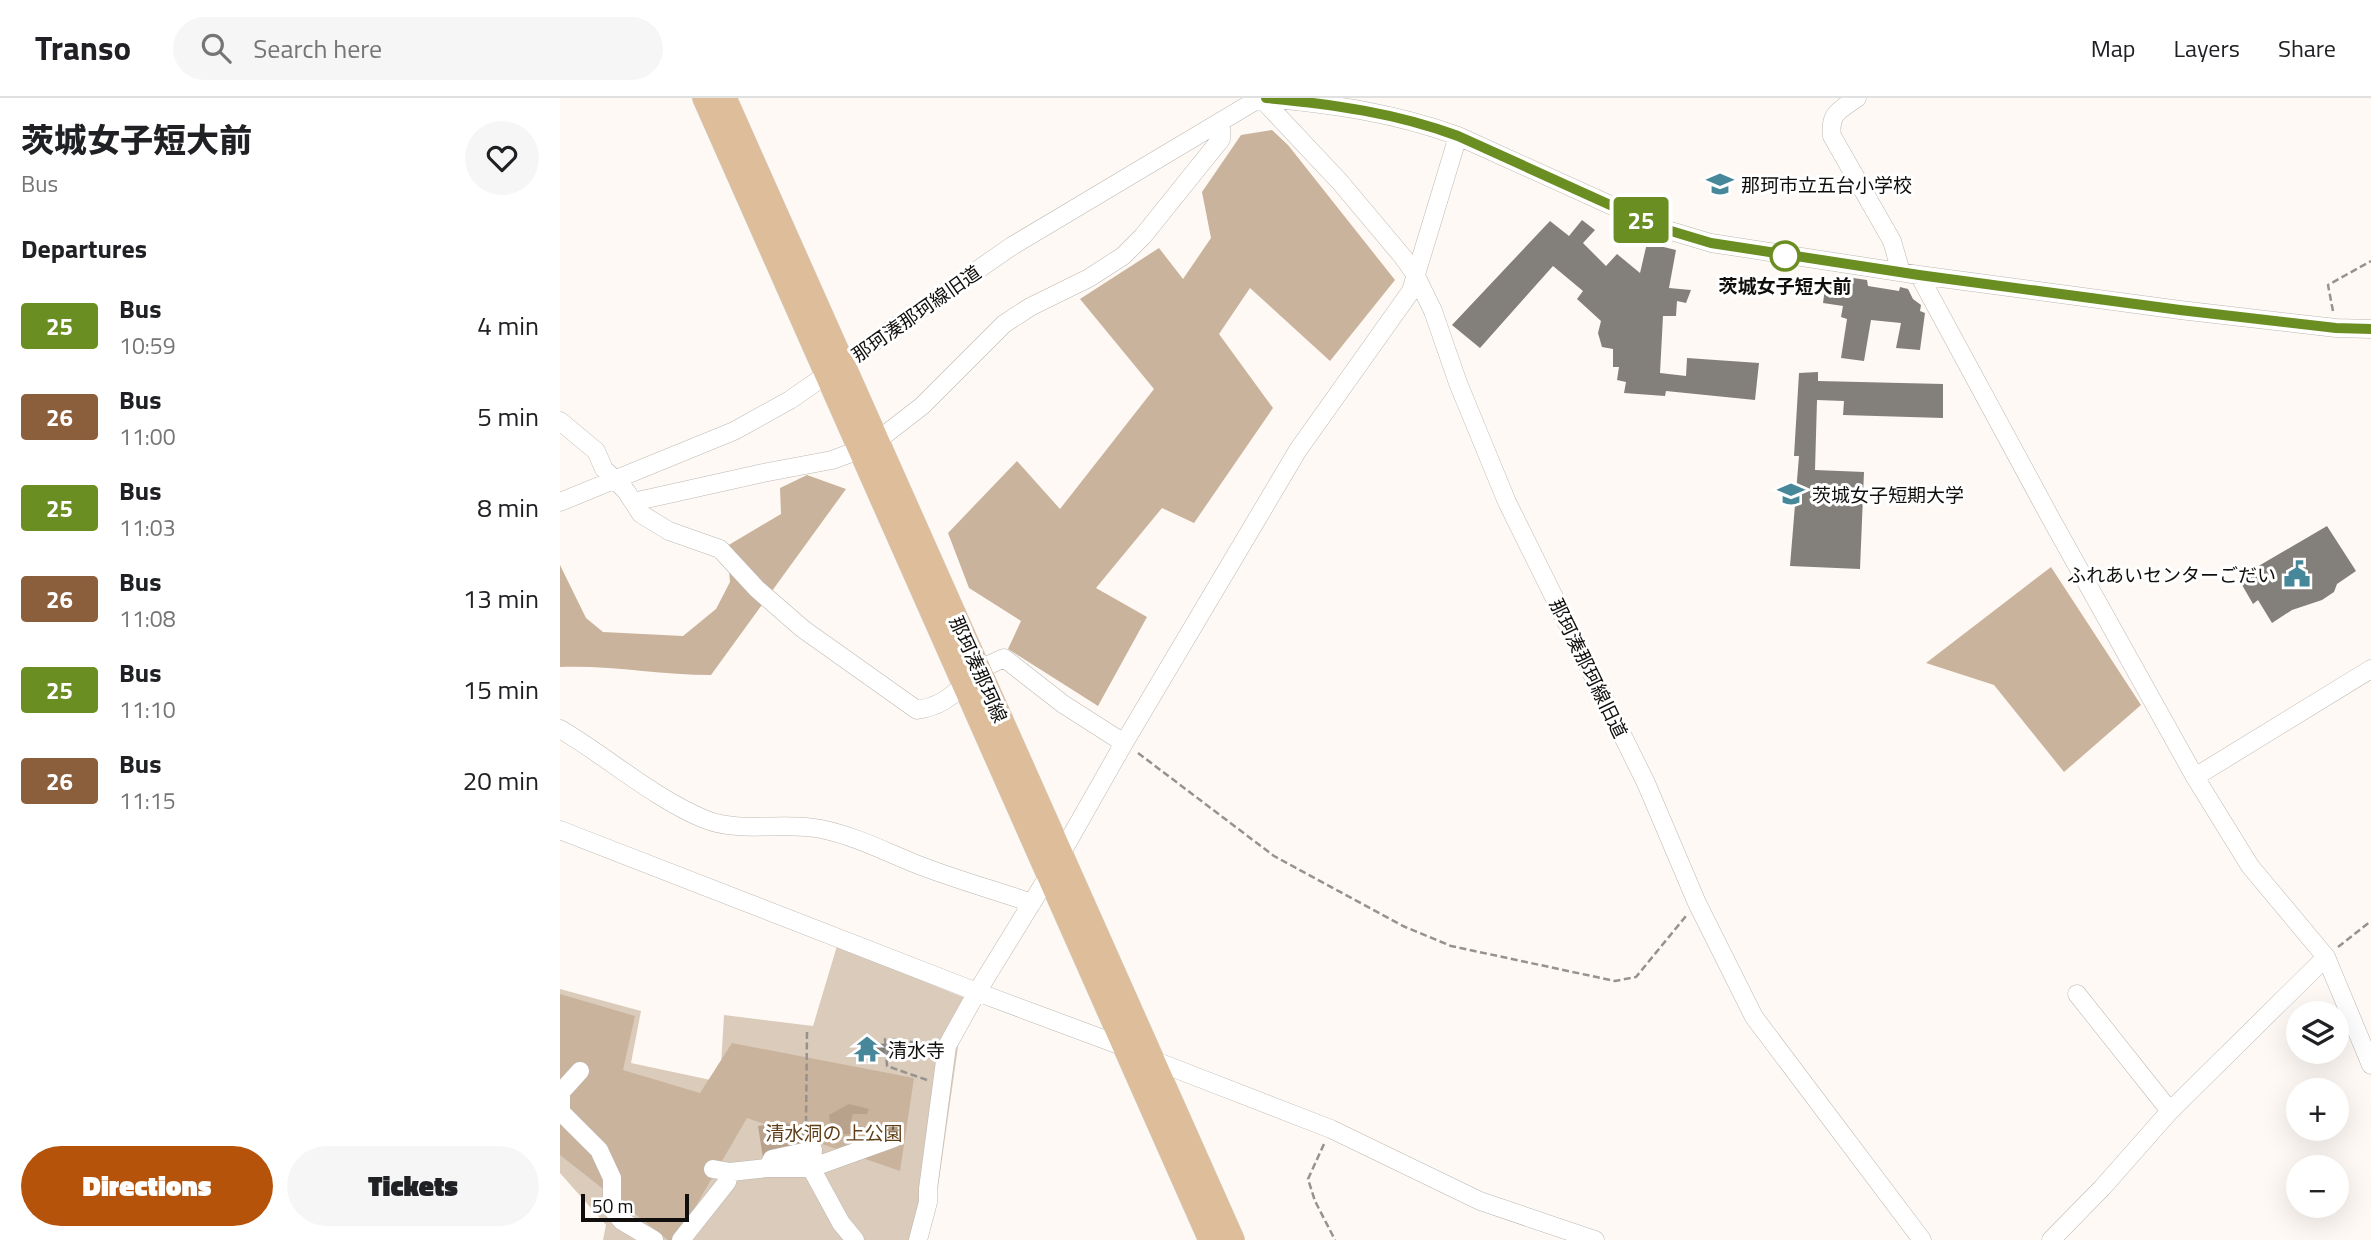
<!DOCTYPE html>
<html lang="en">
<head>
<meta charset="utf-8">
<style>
  body { margin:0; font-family:"Titillium Web","Noto Sans JP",sans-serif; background:#f6f6f6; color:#202124; height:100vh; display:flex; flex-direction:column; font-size:26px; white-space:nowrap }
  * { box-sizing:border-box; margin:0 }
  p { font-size:23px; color:#757577 }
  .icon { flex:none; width:38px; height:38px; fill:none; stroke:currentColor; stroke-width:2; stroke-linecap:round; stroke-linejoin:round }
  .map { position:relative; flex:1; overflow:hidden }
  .details { display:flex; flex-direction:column; background:#fff; width:560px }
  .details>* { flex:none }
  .badge { padding:0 14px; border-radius:5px; font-size:24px; line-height:46px }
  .fabs { position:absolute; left:1726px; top:903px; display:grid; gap:14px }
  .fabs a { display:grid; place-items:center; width:63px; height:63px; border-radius:50%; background:#fff; box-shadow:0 7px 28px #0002; font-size:35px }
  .scale { position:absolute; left:21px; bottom:18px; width:108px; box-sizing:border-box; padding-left:7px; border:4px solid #100f0d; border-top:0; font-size:19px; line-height:24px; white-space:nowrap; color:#100f0d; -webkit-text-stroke:5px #fff; paint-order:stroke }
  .map>.badge { position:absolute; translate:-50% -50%; box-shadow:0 0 0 4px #fff }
  h2 { padding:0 21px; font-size:26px; line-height:63px }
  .round { display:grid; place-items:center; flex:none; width:74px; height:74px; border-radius:37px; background:#f6f6f6 }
  .summary { display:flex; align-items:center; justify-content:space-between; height:119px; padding:0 21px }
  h1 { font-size:33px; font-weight:800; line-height:52px }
  .cta { display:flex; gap:14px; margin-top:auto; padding:14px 21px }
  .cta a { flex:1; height:80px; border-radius:42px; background:#b45309; color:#fff; font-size:28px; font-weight:800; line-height:80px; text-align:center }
  .cta a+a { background:#f6f6f6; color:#202124 }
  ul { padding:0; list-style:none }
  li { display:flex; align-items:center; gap:21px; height:91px; padding:0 21px }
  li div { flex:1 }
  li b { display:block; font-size:26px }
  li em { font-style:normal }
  li .badge { min-width:77px; font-weight:700; text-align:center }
  header { display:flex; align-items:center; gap:42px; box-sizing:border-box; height:98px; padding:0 35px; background:#fff; border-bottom:2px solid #e0e0e0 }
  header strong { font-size:33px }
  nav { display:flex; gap:38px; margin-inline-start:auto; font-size:24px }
  .search { width:490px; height:63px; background:#f6f6f6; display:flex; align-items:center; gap:18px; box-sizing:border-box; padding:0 24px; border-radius:38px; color:#757577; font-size:26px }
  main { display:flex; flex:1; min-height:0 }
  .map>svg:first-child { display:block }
  .green { fill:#dbcbbb }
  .forest { fill:#cab39c }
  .water { fill:#b9a28b }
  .building { fill:#837f7b }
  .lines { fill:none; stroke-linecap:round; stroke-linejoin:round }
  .minor-casing { stroke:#bcb8b3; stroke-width:19 }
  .major-casing { stroke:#d4d4d3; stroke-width:24 }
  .path { stroke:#96938f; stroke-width:2.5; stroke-dasharray:7 3.5; stroke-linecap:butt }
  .minor { stroke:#fff; stroke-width:18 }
  .major { stroke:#ddbd9a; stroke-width:23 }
  .line-casing { stroke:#fff; stroke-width:16 }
  .line { stroke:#6b8e23; stroke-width:10 }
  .stop-dot { fill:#fff; stroke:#6b8e23; stroke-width:3.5 }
  .labels { text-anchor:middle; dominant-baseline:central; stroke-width:6; stroke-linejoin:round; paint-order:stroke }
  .poi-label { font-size:19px; fill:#100f0d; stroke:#fff; text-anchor:start }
  .stop-label { font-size:19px; font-weight:bold; fill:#100f0d; stroke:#fff }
  .street-label { font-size:19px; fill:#100f0d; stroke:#fff }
  .park-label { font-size:19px; fill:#603e16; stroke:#fff }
</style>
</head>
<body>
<header>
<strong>Transo</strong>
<div class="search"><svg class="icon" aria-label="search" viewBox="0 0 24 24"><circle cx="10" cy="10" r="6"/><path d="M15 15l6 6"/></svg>Search here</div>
<nav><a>Map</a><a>Layers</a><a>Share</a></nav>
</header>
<main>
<section class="details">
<div class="summary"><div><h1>茨城女子短大前</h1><p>Bus</p></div><a class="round"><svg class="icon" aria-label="heart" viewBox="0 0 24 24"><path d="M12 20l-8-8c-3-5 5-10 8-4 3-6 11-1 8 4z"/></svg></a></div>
<h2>Departures</h2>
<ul>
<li><span class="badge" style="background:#6b8e23;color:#fff">25</span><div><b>Bus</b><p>10:59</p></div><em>4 min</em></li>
<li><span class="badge" style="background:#8b5e3c;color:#fff">26</span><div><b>Bus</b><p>11:00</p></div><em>5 min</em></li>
<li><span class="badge" style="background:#6b8e23;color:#fff">25</span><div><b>Bus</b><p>11:03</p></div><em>8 min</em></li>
<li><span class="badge" style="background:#8b5e3c;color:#fff">26</span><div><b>Bus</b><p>11:08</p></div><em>13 min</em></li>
<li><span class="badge" style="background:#6b8e23;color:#fff">25</span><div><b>Bus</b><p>11:10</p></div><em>15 min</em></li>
<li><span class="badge" style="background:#8b5e3c;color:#fff">26</span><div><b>Bus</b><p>11:15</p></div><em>20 min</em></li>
</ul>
<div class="cta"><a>Directions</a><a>Tickets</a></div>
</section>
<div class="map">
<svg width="1811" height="1142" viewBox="0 0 1811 1142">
  <rect width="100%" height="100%" fill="#fef9f4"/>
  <path class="green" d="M277,848L405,900L378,1089L353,1142H43L46,1127L0,1075V891L81,913L71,965L160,984L164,917L253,928Z"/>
  <path class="forest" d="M712,32L728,47L835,182L770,263L690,190L659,236L713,310L634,425L602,410L536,490L587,519L538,608L448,551L461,523L409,490L388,435L457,363L500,411L594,291L520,201L599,150L623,181L651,140L642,94L681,37Z
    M247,377L286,391L151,577C101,577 50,567 0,569V467L26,520L43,534L123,538L156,511L170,484L167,448L221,416L220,390Z
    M1491,469L1581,607L1504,674L1434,587L1366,565Z
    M0,896L75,918L63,972L140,995L172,945L354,980L340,1073L187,1020L116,1142H108L0,1057Z"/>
  <path class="water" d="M289,1006L309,1011L307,1016H293L290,1026L291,1036H263L265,1029L270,1024L269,1017Z
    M224,1024L246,1032L248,1048L203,1060L198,1028Z"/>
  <path class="building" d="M1022,122L1035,132L1023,145L1046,168L1057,156L1080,175L1087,145L1116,152L1109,190L1131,192L1126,205L1117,203L1116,218H1103L1100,275L1126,278L1127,260L1199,265L1195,302L1106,293L1105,298L1064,295L1066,284L1057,282L1059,269H1053V251L1042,249L1038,235L1041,223L1017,201L1023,193L993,168L920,250L892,227L990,123L1009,138Z
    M1293,180L1307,182L1308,188L1339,193L1340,189L1348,191L1353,201L1361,207L1360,213L1365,215L1360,252L1336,250L1341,225L1311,222L1304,263L1281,260L1287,221L1281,219L1283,208L1263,205L1266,183L1291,187Z
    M1258,274V283L1383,286V320L1283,317L1284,303L1257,302L1255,372L1304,374L1300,471L1230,468L1239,358H1234L1239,275Z
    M1767,428L1796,473L1777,486L1774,494L1762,502L1732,512L1712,525L1698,502L1693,506L1678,480Z
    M299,945L334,946V956H299Z"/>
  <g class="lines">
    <g class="minor-casing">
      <path id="minor" d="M701,0L780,84L843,159L855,176L873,213L898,285L947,404L1086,685L1137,805L1194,919L1362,1142
        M706,0C772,6 835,15 898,38L1101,130L1151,145L1359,177L1620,212L1776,230L1811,231
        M1297,0C1280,12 1269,15 1272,38L1332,143L1341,174
        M1359,177L1490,419L1635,679L1690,768L1766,859L1811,967
        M0,323L36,353L44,371L66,393L81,416L109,433L160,451L197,491L243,531L357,612C380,608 388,601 405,586
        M318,342L362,308L444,226L470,209L529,180L563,158L583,138L661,41V23
        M0,404L174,333L230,302L452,148L700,0
        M73,404L203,375L272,362L299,352
        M420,571L444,560L503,606L564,645
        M0,631C49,660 92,699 144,721C181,736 224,723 261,731C295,738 324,753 356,766C394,781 434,792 472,805
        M1635,679L1811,571
        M0,732L417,894L562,948L593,962L771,1031L920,1103L1035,1142
        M1517,896L1610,1013
        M20,973L1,994V1014L39,1052L52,1080V1111L62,1123L94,1142
        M209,1067L212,1061L253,1052L251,1070L281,1125L295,1142
        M153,1071L170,1074L207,1070H251L334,1040
        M121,1142L167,1084L170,1074
        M358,1142L368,1104V1091L387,948L417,894L489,777L564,645L738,352L851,193L898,38
        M1491,1142L1542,1090L1610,1013L1766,859"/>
    </g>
    <g class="major-casing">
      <path id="major" d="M144,0L650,1142
        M165,0L673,1142"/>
    </g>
    <path class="path" d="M1773,213L1768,187L1811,163
      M578,655L714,758L843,828L891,848L1055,883L1076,879L1126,818
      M1778,849L1811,823
      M247,934L246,1027L249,1037
      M367,982L327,968L325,941L370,946
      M764,1046L748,1081L755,1103L775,1142"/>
    <use href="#minor" class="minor"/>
    <use href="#major" class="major"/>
  </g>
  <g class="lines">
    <g class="line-casing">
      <path id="line" d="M706,0C772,6 836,15 898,38L1101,130L1151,145L1359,177L1620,212L1776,230L1811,231"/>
    </g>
    <use href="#line" class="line"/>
  </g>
  <defs>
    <g id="school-bare" transform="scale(2.1)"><path d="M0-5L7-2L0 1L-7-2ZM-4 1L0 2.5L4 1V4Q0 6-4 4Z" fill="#46889a" stroke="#fff" stroke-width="2.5" paint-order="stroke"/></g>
    <g id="university-bare" transform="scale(2.1)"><path d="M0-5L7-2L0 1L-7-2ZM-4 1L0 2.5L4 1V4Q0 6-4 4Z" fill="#46889a" stroke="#fff" stroke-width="2.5" paint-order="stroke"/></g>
    <g id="civic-bare" transform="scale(2.1)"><path d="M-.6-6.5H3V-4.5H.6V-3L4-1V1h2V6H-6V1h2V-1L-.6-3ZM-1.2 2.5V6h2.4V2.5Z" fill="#46889a" stroke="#fff" stroke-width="2.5" paint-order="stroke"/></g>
    <g id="temple-bare" transform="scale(2.1)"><path d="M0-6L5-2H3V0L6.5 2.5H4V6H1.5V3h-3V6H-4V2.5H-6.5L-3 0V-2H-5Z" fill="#46889a" stroke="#fff" stroke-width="2.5" paint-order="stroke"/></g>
  </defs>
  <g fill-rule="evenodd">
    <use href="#school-bare" x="1160" y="86"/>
    <use href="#university-bare" x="1231" y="396"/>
    <use href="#civic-bare" x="1737" y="476"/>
    <use href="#temple-bare" x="307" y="951"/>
  </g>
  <circle class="stop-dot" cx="1225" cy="158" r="14"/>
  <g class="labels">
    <g class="poi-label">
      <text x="1181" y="86">那珂市立五台小学校</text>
      <text x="1252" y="396">茨城女子短期大学</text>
      <text x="1716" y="476" text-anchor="end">ふれあいセンターごだい</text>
      <text x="328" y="951">清水寺</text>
    </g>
    <g class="stop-label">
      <text x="1225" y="187">茨城女子短大前</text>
    </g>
    <g class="street-label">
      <text transform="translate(356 215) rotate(-35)">那珂湊那珂線旧道</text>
      <text transform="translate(1029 570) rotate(64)">那珂湊那珂線旧道</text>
      <text transform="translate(419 571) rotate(66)">那珂湊那珂線</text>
    </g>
    <g class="park-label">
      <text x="274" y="1034">清水洞の 上公園</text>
    </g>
  </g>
</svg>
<div class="fabs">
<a><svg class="icon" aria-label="layers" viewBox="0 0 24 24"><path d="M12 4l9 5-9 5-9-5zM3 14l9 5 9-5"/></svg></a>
<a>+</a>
<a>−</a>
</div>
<div class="scale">50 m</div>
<b class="badge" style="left:1081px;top:122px;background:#6b8e23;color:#fff">25</b>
</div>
</main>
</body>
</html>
